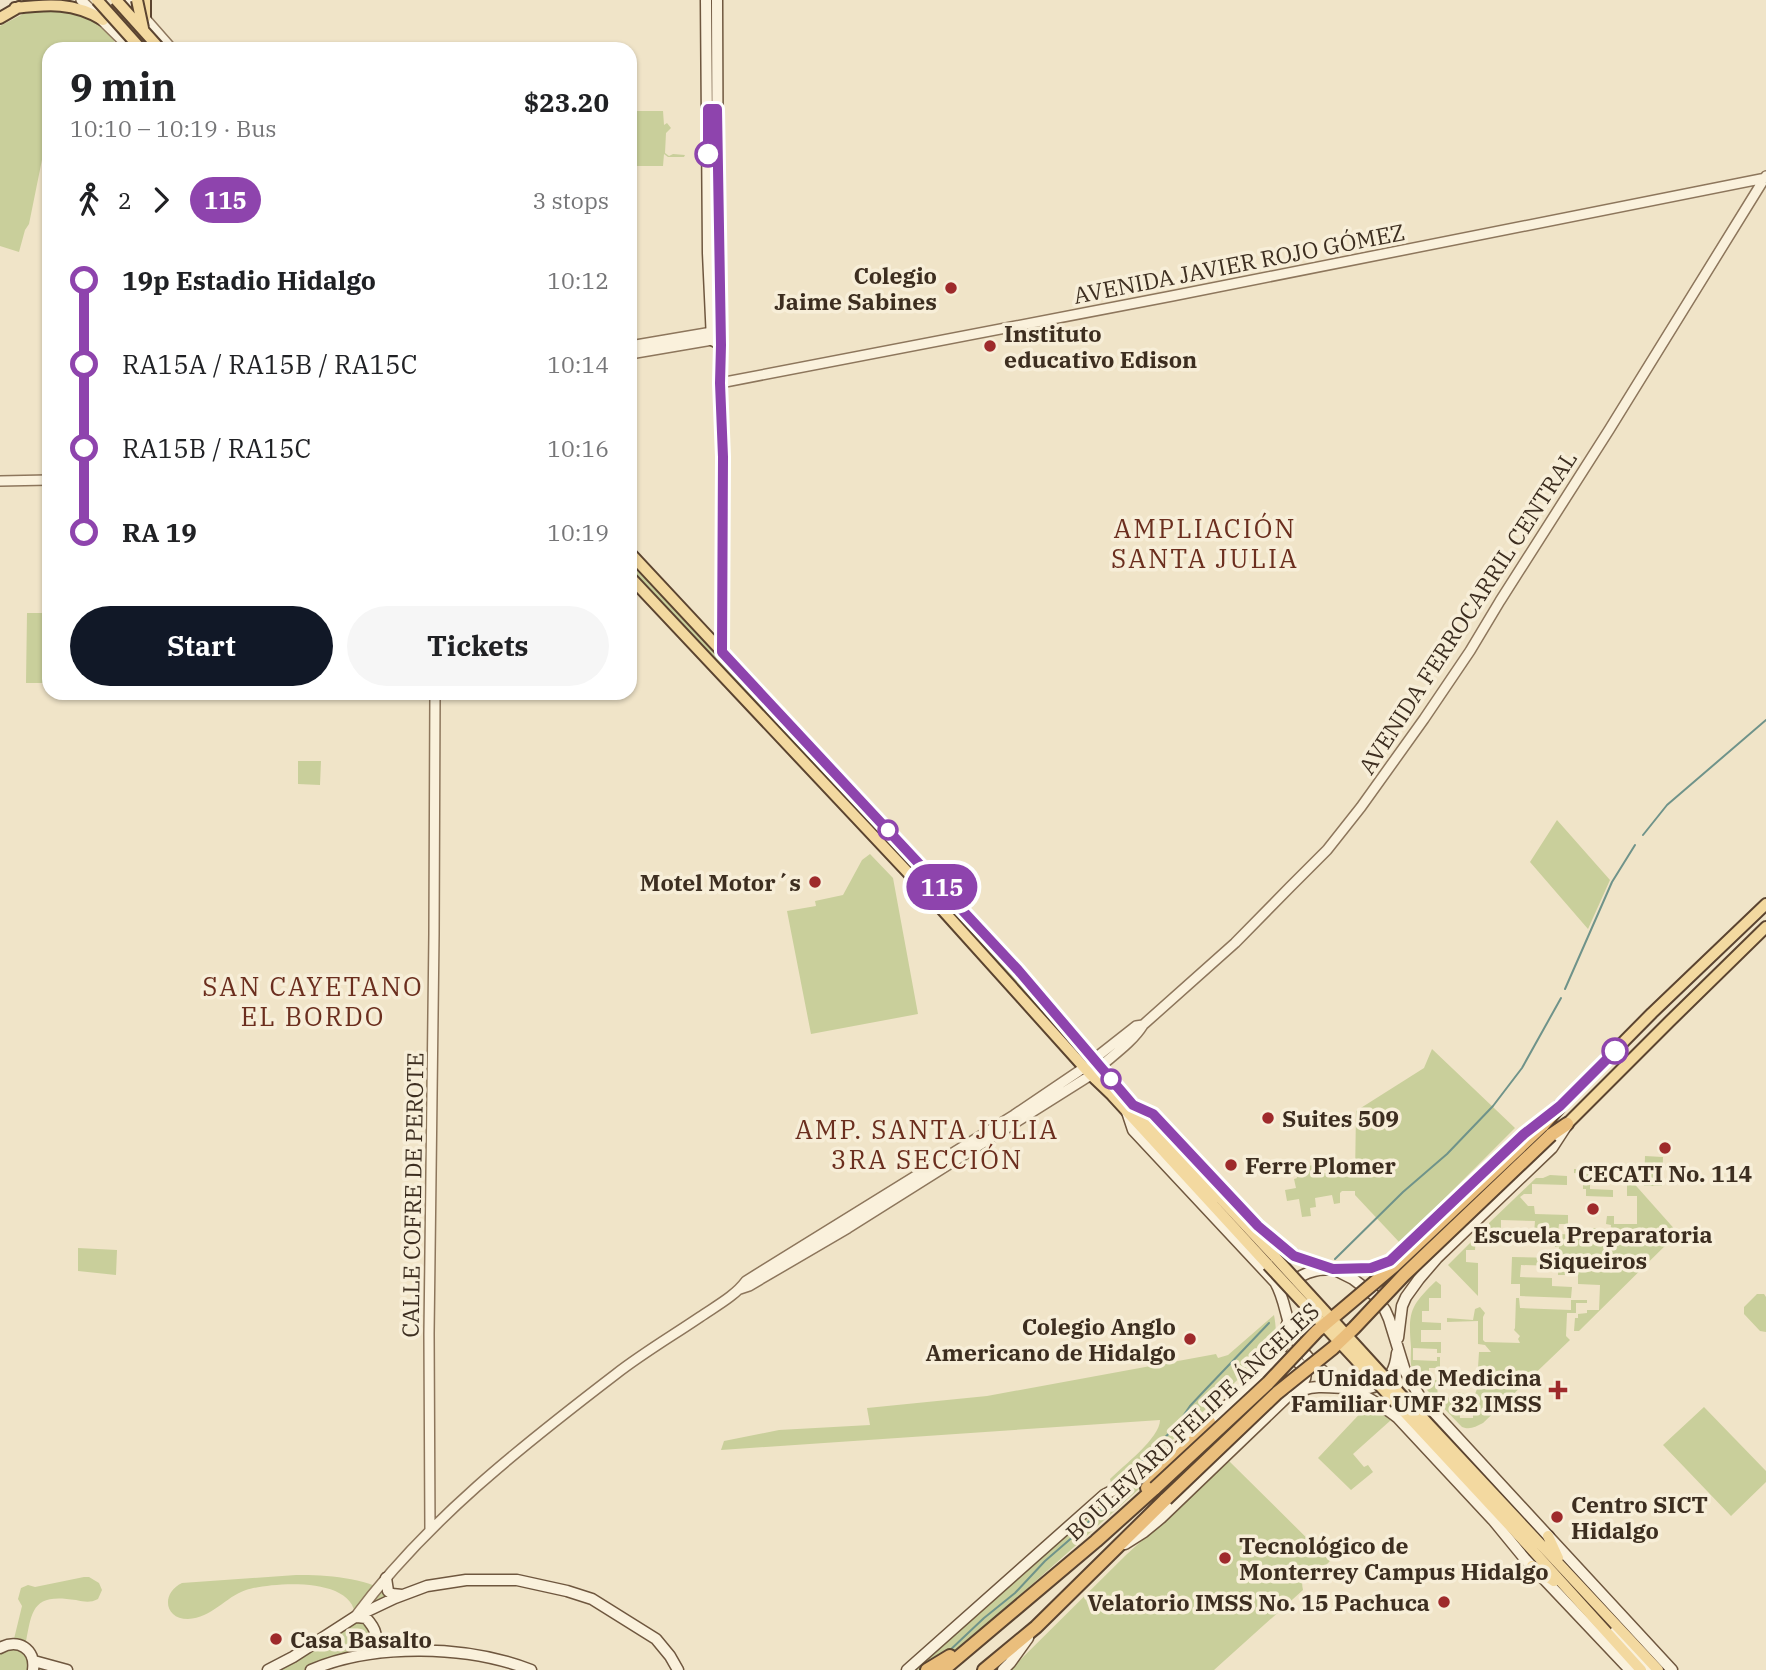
<!DOCTYPE html>
<html lang="en">
<head>
<meta charset="utf-8">
<style>
  body { margin:0; font-family:"IBM Plex Serif",serif; background:#f6f6f6; color:#202124; height:100vh; display:flex; flex-direction:column; font-size:26px; white-space:nowrap }
  * { box-sizing:border-box; margin:0 }
  p { font-size:23px; color:#757577 }
  .icon { flex:none; width:38px; height:38px; fill:none; stroke:currentColor; stroke-width:2; stroke-linecap:round; stroke-linejoin:round }
  .map { position:relative; flex:1; overflow:hidden }
  .sheet { position:absolute; left:42px; top:42px; width:595px; height:658px; display:flex; flex-direction:column; background:#fff; border-radius:21px; box-shadow:0 2px 5px #0004 }
  .sheet>* { flex:none }
  .badge { padding:0 14px; border-radius:23px; font-size:24px; line-height:46px }
  .map>.badge { position:absolute; translate:-50% -50%; box-shadow:0 0 0 4px #fff }
  .legs { display:flex; align-items:center; gap:10px; height:77px; padding:0 28px; font-size:23px }
  .legs p { margin-inline-start:auto }
  .summary { display:flex; align-items:center; justify-content:space-between; height:119px; padding:0 28px }
  h1 { font-size:38px; font-weight:800; line-height:52px }
  .button { display:flex; gap:14px; margin-top:auto; padding:14px 28px }
  .button a { flex:1; height:80px; border-radius:42px; background:#111827; color:#fff; font-size:28px; font-weight:800; line-height:80px; text-align:center }
  .button a+a { background:#f6f6f6; color:#202124 }
  ul { padding:0 28px; list-style:none }
  li { display:flex; align-items:center; gap:24px; height:84px; font-size:26px }
  li i { display:grid; place-items:center; width:10px; height:100%; margin:0 9px; background:currentColor }
  li i::after { content:''; width:18px; height:18px; margin:-9px; border:5px solid; border-radius:50%; background:#fff }
  li p { margin-inline-start:auto }
  li:first-child i { background:linear-gradient(#0000 50%,currentColor 0) }
  li:last-child i { background:linear-gradient(currentColor 50%,#0000 0) }
  .map>svg:first-child { display:block }
  .green { fill:#c9cf9b }
  .lines { fill:none; stroke-linecap:round; stroke-linejoin:round }
  .stream { stroke:#6f938a; stroke-width:2 }
  .tertiary-casing { stroke:#8d765c; stroke-width:12 }
  .secondary-casing { stroke:#6f573f; stroke-width:13 }
  .primary-casing { stroke:#5b4430; stroke-width:14 }
  .trunk-casing { stroke:#5b4430; stroke-width:16 }
  .tertiary { stroke:#faf1dc; stroke-width:9 }
  .secondary { stroke:#faf1dc; stroke-width:10 }
  .primary { stroke:#f3d9a0; stroke-width:10 }
  .trunk { stroke:#eabe7c; stroke-width:12 }
  .primary-bridge-casing { stroke:#5b4430; stroke-width:14; stroke-linecap:butt }
  .trunk-bridge-casing { stroke:#5b4430; stroke-width:16; stroke-linecap:butt }
  .primary-bridge { stroke:#f3d9a0; stroke-width:10 }
  .trunk-bridge { stroke:#eabe7c; stroke-width:12 }
  .line-1-casing { stroke:#fff; stroke-width:16 }
  .line-1 { stroke:#8e44ad; stroke-width:10 }
  .stop-1-dot { fill:#fff; stroke:#8e44ad; stroke-width:3.5 }
  .poi-dot { fill:#9e2a2b; stroke:#f7eed8; stroke-width:2.5 }
  .labels { text-anchor:middle; dominant-baseline:central; stroke-width:7; stroke-linejoin:round; paint-order:stroke }
  .street-label { font-size:23px; fill:#3d2e20; stroke:#f7eed8 }
  .poi-label { font-size:23px; font-weight:bold; fill:#3d2e20; stroke:#f7eed8; text-anchor:start }
  .quarter-label { font-size:26px; letter-spacing:2px; fill:#6b2e1e; stroke:#f7eed8 }
</style>
</head>
<body>
<div class="map">
<svg width="1766" height="1670" viewBox="0 0 1766 1670">
  <rect width="100%" height="100%" fill="#f0e4c8"/>
  <path class="green" d="M44,10H64L94,18L117,39L105,49H49V125L29,224L25,230L19,252L0,246V26L23,14Z
    M630,111H663L664,125L667,123L671,128L666,133L665,153L669,156L673,154L685,155L684,157H668L664,154L663,166H630Z
    M630,563L767,709L766,713H763L630,570Z
    M27,613H49V683H26Z
    M786,730L1061,1024L1095,1067L783,733Z
    M298,761H321L320,785L298,784Z
    M1557,820L1610,880L1588,929L1530,862Z
    M870,854L893,878L918,1014L811,1034L787,911L816,906L815,901L843,895L862,860Z
    M1432,1049L1515,1128L1400,1243L1355,1195V1191H1342L1340,1193V1203L1334,1204L1332,1195L1315,1198L1316,1207L1310,1208L1311,1216L1302,1217L1299,1199L1287,1201L1285,1190L1296,1188L1294,1179L1297,1178L1295,1168L1320,1164L1322,1173H1326L1327,1175L1334,1174L1332,1162L1341,1161L1342,1170L1348,1169V1177H1355L1356,1111L1424,1068Z
    M1645,1156L1663,1157L1662,1186H1644Z
    M1574,1169L1613,1170L1612,1179L1590,1178V1189L1613,1190V1197L1586,1196V1189H1583V1174L1574,1173Z
    M1550,1175L1567,1176V1185L1532,1184V1194H1524L1520,1197L1528,1206H1534L1535,1214L1568,1215V1224H1559L1558,1234L1585,1235L1586,1228H1596V1238L1610,1239L1611,1225L1606,1224L1607,1216H1614V1224H1637V1196H1627V1182L1630,1179L1678,1233L1579,1331H1574L1575,1318H1578V1314L1587,1313V1310H1599L1600,1285L1578,1284V1275H1558L1559,1247H1555V1245L1529,1244V1233H1534L1535,1221L1501,1220V1232L1523,1233V1241L1489,1240V1223L1536,1178H1543Z
    M1476,1237L1475,1250H1466V1262L1478,1263V1296L1448,1265Z
    M78,1248L117,1250L116,1275L78,1271Z
    M1512,1257L1556,1258V1266L1521,1265L1520,1277L1552,1278V1286L1572,1287L1571,1298L1520,1296V1284H1511Z
    M1436,1281L1441,1285V1298H1429V1311H1422V1322L1441,1323V1330H1421V1342H1441V1353H1437V1349L1413,1348V1360L1437,1361V1357H1440V1368H1429V1380H1460L1454,1386H1437L1438,1397L1454,1398V1407L1459,1408L1460,1418H1473V1407L1458,1405V1392L1474,1397L1484,1370L1478,1367L1479,1352H1491L1485,1345L1478,1344V1321L1447,1322V1318L1473,1320L1475,1309L1480,1307L1485,1313L1483,1317V1340L1485,1342L1520,1343L1518,1339L1520,1336L1514,1330L1515,1328L1516,1298H1519L1520,1308L1571,1310V1300H1587V1303H1576V1313H1567L1566,1336L1570,1340L1483,1423C1475,1427 1470,1430 1462,1427C1451,1415 1416,1381 1412,1369C1410,1363 1411,1354 1411,1347C1408,1312 1410,1306 1436,1281Z
    M1757,1294H1764L1766,1297V1332L1760,1331L1744,1314V1307Z
    M1274,1315C1276,1326 1277,1336 1273,1347L1169,1443L1153,1453L1141,1464L1135,1471L1111,1483L1110,1479C1123,1466 1160,1438 1160,1420L721,1450L724,1441L779,1430L870,1425L867,1408L987,1396L1216,1354L1218,1358L1228,1355Z
    M1370,1403L1381,1409L1391,1420L1353,1454L1364,1467L1368,1465L1373,1472L1351,1490L1318,1458Z
    M1704,1407L1766,1471V1482L1731,1516L1663,1445Z
    M1229,1461L1330,1561L1321,1570L1312,1569C1302,1573 1301,1581 1303,1590L1214,1670H1010L1126,1555Z
    M1145,1478L1148,1481L964,1645L924,1670H914L1114,1493Z
    M296,1575C328,1575 363,1577 392,1594L357,1616L373,1625L374,1653L311,1670H267L355,1617C355,1576 272,1582 246,1590C225,1597 212,1618 188,1619C164,1619 161,1593 182,1583Z
    M84,1577H89L99,1583L102,1590L98,1599C90,1603 85,1602 76,1600C32,1593 32,1609 25,1647L33,1658L67,1670H0V1648L13,1643L22,1606L18,1599L21,1588L28,1585L35,1587Z"/>
  <g class="lines">
    <path class="stream" d="M1643,835L1667,805L1766,720
      M1565,989L1612,882L1635,845
      M1335,1259L1403,1192L1447,1154L1493,1106L1522,1068L1561,998
      M1126,1478L1177,1425L1190,1406L1205,1390L1269,1323
      M948,1652L984,1618L1015,1593L1045,1561L1075,1535L1118,1493"/>
    <g class="tertiary-casing">
      <path id="tertiary" d="M81,0L131,49
        M129,0L172,49
        M630,346L718,331
        M630,354L718,339
        M720,383L1172,296L1766,178
        M0,481L49,480
        M1094,1059L1136,1026L1143,1025
        M1101,1066C1116,1053 1133,1041 1143,1025L1235,943L1290,887L1327,850L1361,807L1424,719L1470,651L1500,601L1609,430L1766,176
        M740,1289L749,1286L848,1228L1091,1075
        M430,1530L429,1334L434,934L435,693
        M355,1617C426,1521 522,1446 616,1374C643,1353 672,1336 700,1317C716,1306 735,1296 746,1281L1014,1115L1085,1067
        M1615,1631L1652,1670"/>
    </g>
    <g class="secondary-casing">
      <path id="secondary" d="M706,0L708,253L712,340L721,345
        M717,0L718,272L721,345L720,383L723,457L722,652
        M1137,1106L1153,1114L1258,1226L1286,1249L1301,1259L1333,1269L1353,1279L1374,1295L1385,1310L1389,1319L1405,1371L1420,1397L1672,1670
        M1127,1112L1133,1130L1275,1282C1287,1302 1285,1324 1298,1344C1322,1383 1365,1390 1398,1418L1493,1520L1525,1559L1630,1670
        M1291,1284C1309,1265 1332,1270 1356,1269C1369,1269 1379,1266 1390,1261L1516,1141L1538,1123
        M1398,1338L1402,1306L1406,1297L1419,1279L1437,1258L1552,1148L1567,1125
        M1273,1361L1282,1347L1287,1324
        M1125,1544L1144,1532L1161,1518L1287,1397C1297,1392 1307,1387 1319,1387C1352,1386 1392,1402 1397,1353
        M386,1578L388,1591L392,1594L402,1595
        M357,1617L366,1618C377,1630 378,1637 374,1653
        M0,1648C18,1638 36,1649 33,1670
        M34,1661L67,1670
        M268,1670L293,1657L355,1617L395,1598L427,1586L466,1580H517L567,1591L592,1599L656,1639L670,1656L678,1670
        M311,1670C374,1643 467,1645 531,1670
        M907,1670L1104,1495L1153,1469L1283,1357C1294,1356 1311,1369 1304,1381C1303,1383 1297,1389 1295,1390
        M1003,1670L1010,1663L1028,1638"/>
    </g>
    <g class="primary-casing">
      <path id="primary" d="M15,8C48,4 74,2 103,20
        M0,18L19,7
        M145,18V0
        M630,553L935,880L1018,970L1119,1089L1276,1258
        M630,577L930,896L1091,1075L1112,1095L1268,1265
        M1560,1106L1652,1013L1766,904
        M1567,1124L1669,1022L1766,927
        M1403,1397L1658,1670
        M1396,1403L1525,1542L1641,1670
        M1548,1536L1558,1558
        M1532,1566L1554,1581"/>
    </g>
    <g class="trunk-casing">
      <path id="trunk" d="M1542,1126L1560,1106
        M1551,1135L1567,1124
        M1147,1488L1193,1442L1209,1422
        M927,1670L950,1656
        M943,1670L1096,1541L1155,1488
        M984,1670L1036,1627L1166,1499"/>
    </g>
    <use href="#tertiary" class="tertiary"/>
    <use href="#secondary" class="secondary"/>
    <use href="#primary" class="primary"/>
    <use href="#trunk" class="trunk"/>
    <g class="primary-bridge-casing">
      <path id="primary-bridge" d="M97,0L141,49
        M116,0L160,49
        M137,0L143,28
        M1276,1258L1403,1397
        M1268,1265L1396,1403"/>
    </g>
    <g class="trunk-bridge-casing">
      <path id="trunk-bridge" d="M1155,1488L1268,1383L1317,1331L1394,1266L1542,1126
        M1166,1499L1277,1393L1333,1348L1354,1328L1404,1275L1551,1135"/>
    </g>
    <use href="#primary-bridge" class="primary-bridge"/>
    <use href="#trunk-bridge" class="trunk-bridge"/>
  </g>
  <g class="lines">
    <g class="line-1-casing">
      <path id="line-1" d="M708,154V109H717L721,345L720,383L723,457L722,652L1018,970L1133,1105L1153,1114L1258,1226L1294,1256L1333,1269L1371,1268L1390,1261L1524,1134L1560,1106L1615,1051"/>
    </g>
    <use href="#line-1" class="line-1"/>
  </g>
  <g class="stop-1-dot">
    <circle cx="708" cy="154" r="12"/>
    <circle cx="888" cy="830" r="9"/>
    <circle cx="1615" cy="1051" r="12"/>
    <circle cx="1111" cy="1079" r="9"/>
  </g>
  <g class="poi-dot">
    <circle cx="951" cy="288" r="7"/>
    <circle cx="990" cy="346" r="7"/>
    <circle cx="815" cy="882" r="7"/>
    <circle cx="1268" cy="1118" r="7"/>
    <circle cx="1665" cy="1148" r="7"/>
    <circle cx="1231" cy="1165" r="7"/>
    <circle cx="1593" cy="1209" r="7"/>
    <circle cx="1190" cy="1339" r="7"/>
    <path d="M1554.5 1379.5h7v7h7v7h-7v7h-7v-7h-7v-7h7z"/>
    <circle cx="1557" cy="1517" r="7"/>
    <circle cx="1225" cy="1558" r="7"/>
    <circle cx="1444" cy="1602" r="7"/>
    <circle cx="276" cy="1639" r="7"/>
  </g>
  <g class="labels">
    <g class="street-label">
      <text transform="translate(1239 263) rotate(-11)">AVENIDA JAVIER ROJO GÓMEZ</text>
      <text transform="translate(1467 612) rotate(-57)">AVENIDA FERROCARRIL CENTRAL</text>
      <text transform="translate(412 1195) rotate(-89)">CALLE COFRE DE PEROTE</text>
      <text transform="translate(1192 1421) rotate(-43)">BOULEVARD FELIPE ÁNGELES</text>
    </g>
    <g class="poi-label">
      <text x="937" y="275" text-anchor="end">Colegio<tspan x="937" dy="26">Jaime Sabines</tspan></text>
      <text x="1004" y="333">Instituto<tspan x="1004" dy="26">educativo Edison</tspan></text>
      <text x="801" y="882" text-anchor="end">Motel Motor´s</text>
      <text x="1282" y="1118">Suites 509</text>
      <text x="1245" y="1165">Ferre Plomer</text>
      <text x="1665" y="1173" text-anchor="middle">CECATI No. 114</text>
      <text x="1593" y="1234" text-anchor="middle">Escuela Preparatoria<tspan x="1593" dy="26">Siqueiros</tspan></text>
      <text x="1176" y="1326" text-anchor="end">Colegio Anglo<tspan x="1176" dy="26">Americano de Hidalgo</tspan></text>
      <text x="1542" y="1377" text-anchor="end">Unidad de Medicina<tspan x="1542" dy="26">Familiar UMF 32 IMSS</tspan></text>
      <text x="1571" y="1504">Centro SICT<tspan x="1571" dy="26">Hidalgo</tspan></text>
      <text x="1239" y="1545">Tecnológico de<tspan x="1239" dy="26">Monterrey Campus Hidalgo</tspan></text>
      <text x="1430" y="1602" text-anchor="end">Velatorio IMSS No. 15 Pachuca</text>
      <text x="290" y="1639">Casa Basalto</text>
    </g>
    <g class="quarter-label">
      <text x="1205" y="528">AMPLIACIÓN<tspan x="1205" dy="30">SANTA JULIA</tspan></text>
      <text x="313" y="986">SAN CAYETANO<tspan x="313" dy="30">EL BORDO</tspan></text>
      <text x="927" y="1129">AMP. SANTA JULIA<tspan x="927" dy="30">3RA SECCIÓN</tspan></text>
    </g>
  </g>
</svg>
<b class="badge" style="left:942px;top:887px;background:#8e44ad;color:#fff">115</b>
<section class="sheet">
<div class="summary"><div><h1>9 min</h1><p>10:10 – 10:19 · Bus</p></div><b>$23.20</b></div>
<div class="legs"><svg class="icon" aria-label="walk" viewBox="0 0 24 24"><circle cx="13" cy="4" r="2"/><path d="M13 8l-2 6 4 7M11 14l-3 7M7 12l3-4h3l4 4"/></svg>2<svg class="icon" aria-label="forward" viewBox="0 0 24 24"><path d="M9 5l7 7-7 7"/></svg><b class="badge" style="background:#8e44ad;color:#fff">115</b><p>3 stops</p></div>
<ul>
<li><i style="color:#8e44ad"></i><b>19p Estadio Hidalgo</b><p>10:12</p></li>
<li><i style="color:#8e44ad"></i><span>RA15A / RA15B / RA15C</span><p>10:14</p></li>
<li><i style="color:#8e44ad"></i><span>RA15B / RA15C</span><p>10:16</p></li>
<li><i style="color:#8e44ad"></i><b>RA 19</b><p>10:19</p></li>
</ul>
<div class="button"><a>Start</a><a>Tickets</a></div>
</section>
</div>
</body>
</html>
